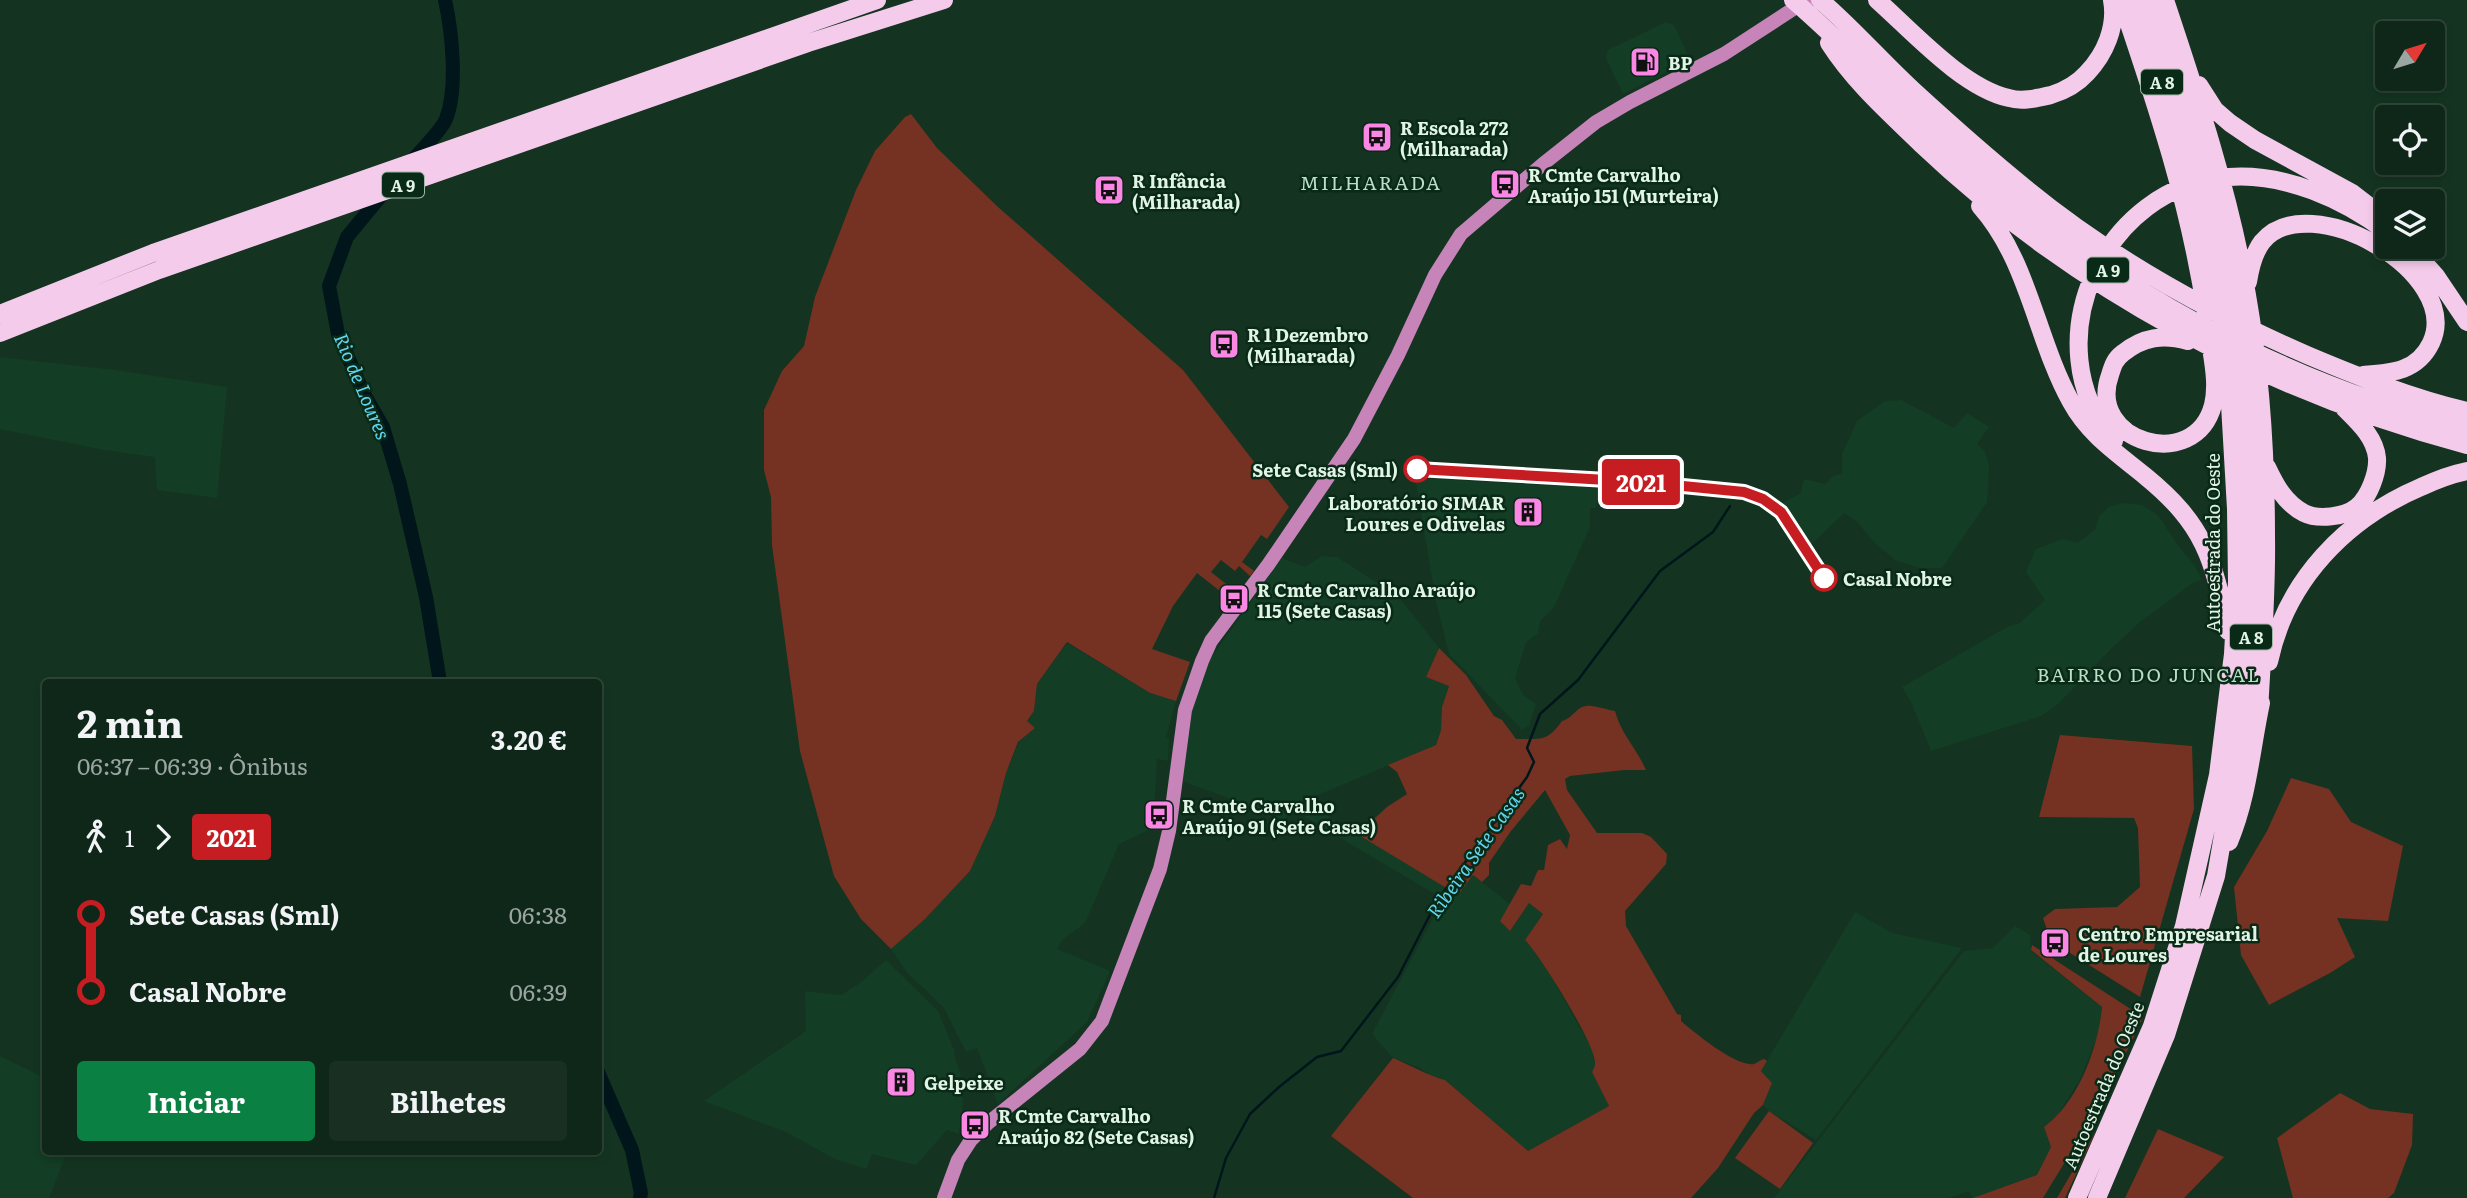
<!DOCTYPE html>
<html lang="pt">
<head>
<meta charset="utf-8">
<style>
  body { margin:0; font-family:Literata,serif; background:#182f22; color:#f1f3f6; height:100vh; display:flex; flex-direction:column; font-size:26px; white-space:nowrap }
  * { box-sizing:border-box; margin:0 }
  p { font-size:23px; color:#9ba5a2 }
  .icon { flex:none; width:38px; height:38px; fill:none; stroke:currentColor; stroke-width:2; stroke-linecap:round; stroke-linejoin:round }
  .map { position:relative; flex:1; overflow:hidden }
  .drawer { position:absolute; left:42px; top:679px; width:560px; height:476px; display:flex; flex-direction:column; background:#0f2719; border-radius:7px; box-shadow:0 4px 10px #0003,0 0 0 2px #2f4438 }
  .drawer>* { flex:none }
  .badge { padding:0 14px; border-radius:5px; font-size:24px; line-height:46px }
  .needle { width:46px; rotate:52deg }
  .tools { position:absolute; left:2375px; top:21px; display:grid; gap:14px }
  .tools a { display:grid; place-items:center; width:70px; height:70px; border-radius:7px; background:#0f2719; box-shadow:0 4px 10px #0003,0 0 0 2px #2f4438; font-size:35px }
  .map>.badge { position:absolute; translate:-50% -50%; box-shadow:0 0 0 4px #fff }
  .legs { display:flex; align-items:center; gap:10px; height:77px; padding:0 35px; font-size:23px }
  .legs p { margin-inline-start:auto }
  .overview { display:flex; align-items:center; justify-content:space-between; height:119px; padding:0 35px }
  h1 { font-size:38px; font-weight:700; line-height:52px }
  .primary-button { display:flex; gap:14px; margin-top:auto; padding:14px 35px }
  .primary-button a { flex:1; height:80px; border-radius:7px; background:#0b8043; color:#fff; font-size:28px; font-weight:700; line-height:80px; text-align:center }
  .primary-button a+a { background:#182f22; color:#f1f3f6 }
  ul { padding:0 35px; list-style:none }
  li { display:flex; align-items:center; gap:24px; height:77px; font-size:26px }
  li i { display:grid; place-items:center; width:10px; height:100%; margin:0 9px; background:currentColor }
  li i::after { content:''; width:18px; height:18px; margin:-9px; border:5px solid; border-radius:50%; background:#0f2719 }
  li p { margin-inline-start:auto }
  li:first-child i { background:linear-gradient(#0000 50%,currentColor 0) }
  li:last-child i { background:linear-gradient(currentColor 50%,#0000 0) }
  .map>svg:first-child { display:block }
  .built { fill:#133d24 }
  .green { fill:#753121 }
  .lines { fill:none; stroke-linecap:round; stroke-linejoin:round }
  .stream { stroke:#01161b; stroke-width:2.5 }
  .river { stroke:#01161b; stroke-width:14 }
  .secondary { stroke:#c684b8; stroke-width:14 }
  .highway { stroke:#f4cbea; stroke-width:18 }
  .line-1-casing { stroke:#fff; stroke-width:16 }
  .line-1 { stroke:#c61d23; stroke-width:10 }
  .stop-1-dot { fill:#fff; stroke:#c61d23; stroke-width:3.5 }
  .labels { text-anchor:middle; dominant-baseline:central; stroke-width:5; stroke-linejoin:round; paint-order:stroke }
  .shield { fill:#092a17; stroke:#a0b7a8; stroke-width:2 }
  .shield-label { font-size:16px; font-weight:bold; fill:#e1f4e6 }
  .poi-label { font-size:18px; font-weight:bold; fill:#e1f4e6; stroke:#092a17; text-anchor:start }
  .stop-label { font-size:18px; font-weight:bold; fill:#e1f4e6; stroke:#092a17; text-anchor:end }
  .street-label { font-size:18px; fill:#e1f4e6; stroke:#092a17 }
  .neighbourhood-label { font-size:19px; letter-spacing:2px; fill:#badfc5; stroke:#092a17 }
  .water-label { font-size:19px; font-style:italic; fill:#62d6f0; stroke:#092a17 }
</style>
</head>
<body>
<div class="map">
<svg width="2467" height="1198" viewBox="0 0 2467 1198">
  <rect width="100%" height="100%" fill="#143421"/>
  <path class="built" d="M1666,22L1674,25L1690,60L1623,94L1606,58L1608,50Z
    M0,357L115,370L227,387L217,498L157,490L155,457L104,450L0,429Z
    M1901,400L1954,428L1967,413L1989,427L1977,444L1985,452L1989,466L1987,502L1942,568H1919L1895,560L1876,544L1856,521L1844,513L1811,545L1782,503L1800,494L1804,479L1825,484L1832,477L1842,473V454L1857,421L1885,401Z
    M1415,478L1600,488L1596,508H1590V527L1554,607L1540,621L1538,633L1526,642L1515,678L1523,695L1536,704L1529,725L1522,730L1449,654L1436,601Z
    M2123,503L2142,505L2158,515L2177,544L2195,566L2202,580L2194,582L2140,622L2112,648L2058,704L2041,716L1931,751L1912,704L1902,687L2009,626L2020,623L2045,600L2026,572L2036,549L2063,539L2078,543L2095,530L2099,516L2109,507Z
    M1322,556L1337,557L1398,596L1439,648L1426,677L1449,685L1442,707L1441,730L1436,745L1309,799L1307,804L1458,894L1473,875L1510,904L1500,921L1511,930L1529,903L1543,914L1525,940L1534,949L1555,983L1592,1049L1595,1064L1592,1072L1609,1106L1528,1151L1445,1080L1431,1076L1420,1068L1393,1058L1372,1034L1443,899L1292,809L1283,822L1265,809L1256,811L1239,802L1182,781L1189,718L1203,669L1282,558L1305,567Z
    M1067,643L1150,693L1176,701L1166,737L1169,738L1168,761L1157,759L1153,828L1119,844L1085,923L1062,940L1057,949L1110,971L1087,1022L998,1104L977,1048L966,1052L944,1008L906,971L891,949L925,919L970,871L995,816L1006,773L1019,742L1034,728L1027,721L1034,711L1037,684Z
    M1855,912L1892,933L1962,948L1816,1140L1769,1111L1763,1105L1772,1083L1761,1071Z
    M2015,926L2030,935L2031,951L2102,1007L2098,1035L2080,1080L2055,1119L2044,1127L2051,1147L2037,1175L1973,1198L1969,1191L1949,1198H1774L1964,951L1993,948Z
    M886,960L938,1011L955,1052L954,1054L960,1073L963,1103L959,1134L947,1130L916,1165L872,1154L866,1169L835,1159L786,1132L704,1101L806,1031L805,991L841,995L860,983Z
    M0,1056L45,1078L46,1152H67L49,1198H0Z"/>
  <path class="green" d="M911,114L937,148L998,207L1183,370L1289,507L1267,539L1261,535L1242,562L1254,571L1250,576L1239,566L1235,571L1221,560L1211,572L1235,591L1230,599L1197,573L1173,606L1152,649L1190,662L1176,701L1150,693L1067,642L1037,684L1034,711L1027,721L1035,728L1018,742L1006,773L995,816L970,871L925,919L891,949L861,919L834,876L800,751L772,545L771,497L764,470V410L782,371L804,346L815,297L856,190L875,151L905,117Z
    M1439,648L1466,675L1494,716L1502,720L1516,739C1541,739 1547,742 1562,721C1572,719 1576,707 1586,706C1595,705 1606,710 1615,711C1621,734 1637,749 1646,770H1624L1570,776L1565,779L1567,790L1597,833H1642L1651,837L1667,854L1666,864L1625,911L1626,926L1677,1014L1681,1015V1021C1695,1033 1736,1067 1754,1064C1757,1063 1760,1060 1764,1059L1767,1061L1761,1071L1772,1083L1763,1105L1754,1113L1718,1168L1691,1198H1413L1331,1136L1393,1058C1410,1065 1427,1075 1445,1080L1528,1151L1609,1106L1592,1072C1594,1068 1595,1066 1595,1062C1594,1042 1540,955 1525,940L1543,914L1529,903L1510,931L1500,921L1521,884L1531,886L1538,870H1544L1548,845L1560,839L1567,849L1570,835L1545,790L1511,831L1489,863V875L1482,882L1473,875L1458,895L1342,825H1352L1363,829L1387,807L1407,794L1397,772L1388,765L1436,745L1441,730L1442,707L1449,686L1426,677Z
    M2060,735L2192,746L2194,809L2140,997L2051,941L2043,918L2055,909L2117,907L2140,887L2138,828L2134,818L2039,817Z
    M2291,778L2329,789L2351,822L2403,846L2388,921L2337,918L2355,957L2330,973L2269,1005L2241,955L2234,887L2267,831Z
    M2032,945L2143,1017C2115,1080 2079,1139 2043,1198H1973L2037,1175L2051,1147L2044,1127C2079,1101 2098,1048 2102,1007L2031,950Z
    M2340,1093L2370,1109L2413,1114L2412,1145L2394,1193L2388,1198H2293L2277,1138Z
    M1769,1111L1813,1143L1780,1189L1735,1158Z
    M2158,1129L2224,1157L2184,1198H2125Z
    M2096,1131L2065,1198H2057Z"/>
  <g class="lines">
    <path class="stream" d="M1214,1198L1226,1158L1250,1114L1279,1087L1317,1057L1341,1051L1398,977L1437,901L1527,777L1534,762L1527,748L1540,714L1578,680L1660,571L1713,532L1730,506"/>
    <path class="river" d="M408,165C417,155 442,130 446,119C458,88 452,32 445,0
      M385,191L347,237L329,286L338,334L364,394L383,427L400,484L426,597L440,682
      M598,1072L632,1150L641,1193L640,1198"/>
    <path class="secondary" d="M944,1198L958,1160L971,1140L988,1123L1080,1049L1102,1021L1160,869L1169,831L1185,710L1202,661L1211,641L1268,565L1354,439L1398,355L1435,275L1461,234L1543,164L1596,122L1630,102L1724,54L1807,0"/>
    <path class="highway" d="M1793,0C1852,51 1904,108 1963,159C2106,285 2281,383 2467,428
      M1820,0C1854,29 1883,63 1916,93C1951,125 1987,157 2024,187C2109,257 2206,311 2307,355C2359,377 2412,398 2467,411
      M1877,0C1913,32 1963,88 2009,98C2022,102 2038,98 2051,95C2064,91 2078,83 2087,73C2105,54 2117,27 2112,0
      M2121,0C2156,103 2190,205 2206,313
      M2165,0C2197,96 2230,195 2247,295C2261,375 2266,457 2266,537C2267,595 2262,654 2259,712
      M1829,43C1854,82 1888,112 1921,144C2073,288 2266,392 2467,445
      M2199,85L2215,110L2230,123L2255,140L2352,193L2387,220
      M1980,206C2029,261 2036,339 2071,402C2089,435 2117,453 2145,476C2205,525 2213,558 2228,631
      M2410,247L2436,276L2467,322
      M2248,282C2250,269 2253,254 2262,242C2308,185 2464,273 2431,343C2417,372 2391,373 2363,375
      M0,314L153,253L877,0
      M0,333L159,270L808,43L944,0
      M2188,341C2163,334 2143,337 2123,353C2115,359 2113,365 2110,375C2086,442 2195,474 2213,405C2218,384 2213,362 2210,341
      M2114,441C2031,344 2104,184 2229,177C2285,173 2343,199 2387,232
      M2267,467C2276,486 2285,503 2304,513C2318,520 2345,517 2357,507C2369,497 2378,473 2377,458C2375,437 2358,422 2344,408
      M2269,662C2286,580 2346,519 2421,487C2436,480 2452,474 2467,471
      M2229,842C2248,797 2251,750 2261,703
      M2077,1198L2152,1026L2184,926L2218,775L2233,654L2237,582L2236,509L2229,387L2223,333L2208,247L2189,165L2134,0
      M2097,1198L2166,1035L2216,876L2233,777L2251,640L2254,509L2240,341L2223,243L2203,161L2182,93L2150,0"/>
  </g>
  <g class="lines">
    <g class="line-1-casing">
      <path id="line-1" d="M1417,469L1642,482L1744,492L1763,499L1781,512L1824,578"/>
    </g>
    <use href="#line-1" class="line-1"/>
  </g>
  <defs>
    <g id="fuel-square" transform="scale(1.575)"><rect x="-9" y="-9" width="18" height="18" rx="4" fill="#fb87e5" stroke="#092a17"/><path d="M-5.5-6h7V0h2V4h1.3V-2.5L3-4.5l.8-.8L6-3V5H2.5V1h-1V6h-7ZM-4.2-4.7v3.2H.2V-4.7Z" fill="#111"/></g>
    <g id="bus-square" transform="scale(1.575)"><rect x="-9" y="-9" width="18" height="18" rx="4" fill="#fb87e5" stroke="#092a17"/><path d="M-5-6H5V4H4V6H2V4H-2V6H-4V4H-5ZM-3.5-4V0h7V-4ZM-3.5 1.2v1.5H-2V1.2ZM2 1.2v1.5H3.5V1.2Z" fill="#111"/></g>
    <g id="building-square" transform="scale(1.575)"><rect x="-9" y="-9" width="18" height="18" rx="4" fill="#fb87e5" stroke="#092a17"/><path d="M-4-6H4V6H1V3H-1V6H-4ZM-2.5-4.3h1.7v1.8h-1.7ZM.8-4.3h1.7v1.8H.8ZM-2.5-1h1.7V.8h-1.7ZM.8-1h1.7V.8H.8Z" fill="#111"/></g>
  </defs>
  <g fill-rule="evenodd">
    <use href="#fuel-square" x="1645" y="62"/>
    <use href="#bus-square" x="1377" y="137"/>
    <use href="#bus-square" x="1505" y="184"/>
    <use href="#bus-square" x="1109" y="190"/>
    <use href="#bus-square" x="1224" y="344"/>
    <use href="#building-square" x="1528" y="512"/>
    <use href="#bus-square" x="1234" y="599"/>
    <use href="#bus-square" x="1159" y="815"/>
    <use href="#bus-square" x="2055" y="943"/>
    <use href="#building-square" x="901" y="1082"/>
    <use href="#bus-square" x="975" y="1125"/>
  </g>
  <g class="stop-1-dot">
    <circle cx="1417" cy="469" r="12"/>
    <circle cx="1824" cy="578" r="12"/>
  </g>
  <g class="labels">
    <g class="shield">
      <rect x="2141" y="69.5" width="42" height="25" rx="5"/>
      <rect x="382" y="172.5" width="42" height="25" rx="5"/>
      <rect x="2087" y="257.5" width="42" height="25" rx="5"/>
      <rect x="2230" y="624.5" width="42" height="25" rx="5"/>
    </g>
    <g class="shield-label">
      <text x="2162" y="82">A 8</text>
      <text x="403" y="185">A 9</text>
      <text x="2108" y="270">A 9</text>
      <text x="2251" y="637">A 8</text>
    </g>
    <g class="poi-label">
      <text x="1668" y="62">BP</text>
      <text x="1400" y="127">R Escola 272<tspan x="1400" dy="21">(Milharada)</tspan></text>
      <text x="1528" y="174">R Cmte Carvalho<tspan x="1528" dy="21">Araújo 151 (Murteira)</tspan></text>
      <text x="1132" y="180">R Infância<tspan x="1132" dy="21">(Milharada)</tspan></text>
      <text x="1247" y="334">R 1 Dezembro<tspan x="1247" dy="21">(Milharada)</tspan></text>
      <text x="1505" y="502" text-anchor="end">Laboratório SIMAR<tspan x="1505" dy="21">Loures e Odivelas</tspan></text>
      <text x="1257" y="589">R Cmte Carvalho Araújo<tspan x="1257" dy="21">115 (Sete Casas)</tspan></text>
      <text x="1182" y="805">R Cmte Carvalho<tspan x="1182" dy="21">Araújo 91 (Sete Casas)</tspan></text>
      <text x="2078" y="933">Centro Empresarial<tspan x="2078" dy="21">de Loures</tspan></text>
      <text x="924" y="1082">Gelpeixe</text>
      <text x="998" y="1115">R Cmte Carvalho<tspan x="998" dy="21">Araújo 82 (Sete Casas)</tspan></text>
    </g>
    <g class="stop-label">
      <text x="1398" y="469">Sete Casas (Sml)</text>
      <text x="1843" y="578" text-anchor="start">Casal Nobre</text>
    </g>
    <g class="street-label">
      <text transform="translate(2212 543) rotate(-90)">Autoestrada do Oeste</text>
      <text transform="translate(2103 1085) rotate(-67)">Autoestrada do Oeste</text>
    </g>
    <g class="neighbourhood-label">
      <text x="1371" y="182">MILHARADA</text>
      <text x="2149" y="674">BAIRRO DO JUNCAL</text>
    </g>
    <g class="water-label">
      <text transform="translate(363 386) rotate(67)">Rio de Loures</text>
      <text transform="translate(1475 852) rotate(-55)">Ribeira Sete Casas</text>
    </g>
  </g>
</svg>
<div class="tools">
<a><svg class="needle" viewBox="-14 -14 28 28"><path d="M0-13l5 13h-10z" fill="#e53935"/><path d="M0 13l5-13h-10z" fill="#9ba5a2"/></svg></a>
<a><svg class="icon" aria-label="locate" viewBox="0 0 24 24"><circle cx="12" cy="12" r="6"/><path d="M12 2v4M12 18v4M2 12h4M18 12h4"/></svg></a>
<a><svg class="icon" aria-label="layers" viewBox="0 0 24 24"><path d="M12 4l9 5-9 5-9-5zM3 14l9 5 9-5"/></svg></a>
</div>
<b class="badge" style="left:1641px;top:482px;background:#c61d23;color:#fff">2021</b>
<section class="drawer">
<div class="overview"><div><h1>2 min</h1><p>06:37 – 06:39 · Ônibus</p></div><b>3.20 €</b></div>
<div class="legs"><svg class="icon" aria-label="walk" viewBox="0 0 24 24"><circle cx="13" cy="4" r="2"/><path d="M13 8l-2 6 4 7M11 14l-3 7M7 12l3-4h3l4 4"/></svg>1<svg class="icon" aria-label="forward" viewBox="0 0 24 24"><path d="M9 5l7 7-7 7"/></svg><b class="badge" style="background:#c61d23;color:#fff">2021</b></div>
<ul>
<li><i style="color:#c61d23"></i><b>Sete Casas (Sml)</b><p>06:38</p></li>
<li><i style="color:#c61d23"></i><b>Casal Nobre</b><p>06:39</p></li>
</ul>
<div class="primary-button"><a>Iniciar</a><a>Bilhetes</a></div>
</section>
</div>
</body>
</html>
